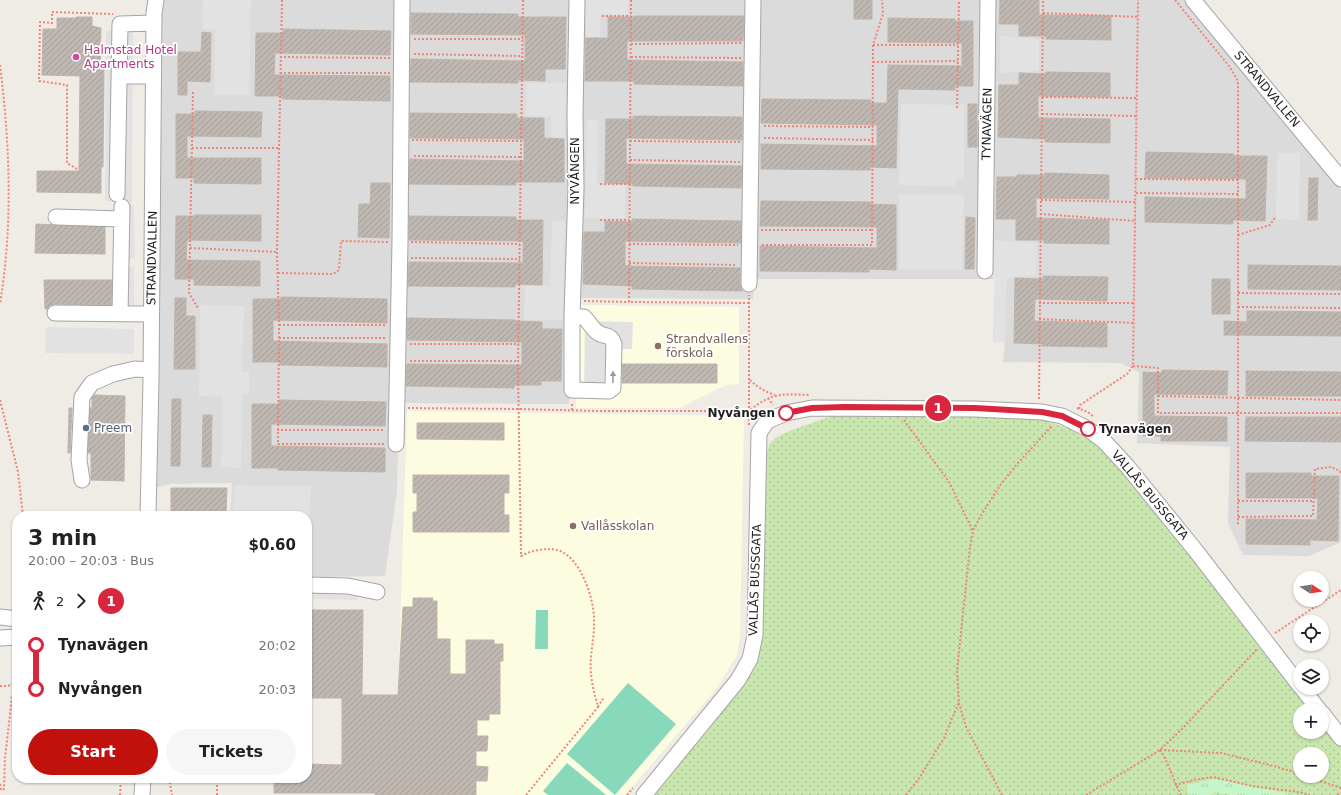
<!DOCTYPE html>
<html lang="en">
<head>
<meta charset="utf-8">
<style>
  body { margin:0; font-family:"DejaVu Sans",sans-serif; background:#f6f6f6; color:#202124; height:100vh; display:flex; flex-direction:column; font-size:15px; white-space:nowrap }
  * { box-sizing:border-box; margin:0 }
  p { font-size:13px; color:#757577 }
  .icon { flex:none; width:22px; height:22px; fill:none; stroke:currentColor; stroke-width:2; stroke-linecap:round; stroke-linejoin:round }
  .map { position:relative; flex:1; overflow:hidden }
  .sheet { position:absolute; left:12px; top:511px; width:300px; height:272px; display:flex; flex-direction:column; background:#fff; border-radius:16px; box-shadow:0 1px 3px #0004 }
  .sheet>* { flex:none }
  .badge { padding:0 8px; border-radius:13px; font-size:14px; line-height:26px }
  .needle { width:26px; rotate:102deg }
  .tools { position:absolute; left:1293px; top:571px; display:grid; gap:8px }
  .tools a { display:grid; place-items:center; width:36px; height:36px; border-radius:50%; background:#fff; box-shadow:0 1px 3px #0004; font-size:20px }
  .map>.badge { position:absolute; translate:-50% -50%; box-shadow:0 0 0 2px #fff }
  .legs { display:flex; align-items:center; gap:6px; height:44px; padding:0 16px; font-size:13px }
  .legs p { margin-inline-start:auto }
  .headline { display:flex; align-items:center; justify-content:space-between; height:68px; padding:0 16px }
  h1 { font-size:22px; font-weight:700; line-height:30px }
  .primary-button { display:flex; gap:8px; margin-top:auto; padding:8px 16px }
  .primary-button a { flex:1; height:46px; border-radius:24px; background:#c1110c; color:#fff; font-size:16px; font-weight:700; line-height:46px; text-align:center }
  .primary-button a+a { background:#f6f6f6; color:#202124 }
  ul { padding:0 16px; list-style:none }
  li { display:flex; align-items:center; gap:14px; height:44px; font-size:15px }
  li i { display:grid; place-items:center; width:6px; height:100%; margin:0 5px; background:currentColor }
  li i::after { content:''; width:10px; height:10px; margin:-5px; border:3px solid; border-radius:50%; background:#fff }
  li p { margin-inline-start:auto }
  li:first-child i { background:linear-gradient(#0000 50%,currentColor 0) }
  li:last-child i { background:linear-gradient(currentColor 50%,#0000 0) }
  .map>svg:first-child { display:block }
  .residential { fill:#dcdbdb }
  .education { fill:#fcfde0 }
  .grass { fill:url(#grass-dots); fill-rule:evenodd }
  .park { fill:url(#park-tufts) }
  .pitch { fill:#88d9bc }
  .parking { fill:#e2e2e2 }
  .building { fill:url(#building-hatch); stroke:#c0b3a8 }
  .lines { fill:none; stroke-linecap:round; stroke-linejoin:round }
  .minor-casing { stroke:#a5a5a5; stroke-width:17 }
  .path { stroke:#f18473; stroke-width:2; stroke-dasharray:2 2; stroke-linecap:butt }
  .minor { stroke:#fff; stroke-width:15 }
  .oneway { fill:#9a9a9a }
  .line-1-casing { stroke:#fff; stroke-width:9 }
  .line-1 { stroke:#d7263d; stroke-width:6 }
  .hotel-dot { fill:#d1479c; stroke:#fff; stroke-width:1.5 }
  .education-dot { fill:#8d6e63; stroke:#fff; stroke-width:1.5 }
  .stop-1-dot { fill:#fff; stroke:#d7263d; stroke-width:2 }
  .service-dot { fill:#5c6f8a; stroke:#fff; stroke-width:1.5 }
  .labels { text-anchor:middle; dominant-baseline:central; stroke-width:3.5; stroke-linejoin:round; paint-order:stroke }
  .hotel-label { font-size:12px; fill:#b23c85; stroke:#fff; text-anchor:start }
  .street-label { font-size:12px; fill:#1e1e1e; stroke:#fff }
  .education-label { font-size:12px; fill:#785e54; stroke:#fff; text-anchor:start }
  .stop-label { font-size:12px; font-weight:bold; fill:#1e1e1e; stroke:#fff; text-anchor:end }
  .service-label { font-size:12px; fill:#4e5e75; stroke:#fff; text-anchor:start }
</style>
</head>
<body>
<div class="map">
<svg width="1341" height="795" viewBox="0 0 1341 795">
  <defs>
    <pattern id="grass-dots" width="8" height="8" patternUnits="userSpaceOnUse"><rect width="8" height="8" fill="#c8e6ae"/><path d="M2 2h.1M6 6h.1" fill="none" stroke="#abc595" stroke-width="1.8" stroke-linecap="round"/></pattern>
    <pattern id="park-tufts" width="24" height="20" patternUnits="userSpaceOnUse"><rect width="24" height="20" fill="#c5f6ca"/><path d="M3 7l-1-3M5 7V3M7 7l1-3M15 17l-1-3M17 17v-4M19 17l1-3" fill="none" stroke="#a9d2ad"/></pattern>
    <pattern id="building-hatch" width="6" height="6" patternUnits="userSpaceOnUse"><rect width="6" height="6" fill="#bfb8b2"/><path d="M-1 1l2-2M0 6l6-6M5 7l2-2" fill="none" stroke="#a49e99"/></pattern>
  </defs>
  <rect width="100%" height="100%" fill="#efece5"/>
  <path class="residential" d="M162,0H1184L1341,190V542L1309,556L1243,555L1228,523L1230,447L1137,443L1139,372L1121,363L1003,362L1005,342H993L995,279H754L753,299L570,298L569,404L399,403L397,491L385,576L307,577V516H230L232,483L171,484L154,488L160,27Z"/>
  <path class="education" d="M578,305L739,307V384L726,385L679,408H576Z
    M407,411L744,416L740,635L737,655L717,688L625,795H375L376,695H398Z"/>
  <path class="grass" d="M840,413H911L1040,419L1068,428L1093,442L1121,467L1312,710H1300V732H1322V723L1341,747V795H650L745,680L764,465L769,445L775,438L792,430ZM1300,754H1322V776H1300Z"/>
  <path class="park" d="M1214,779L1296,795H1232L1215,792L1210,795H1189L1186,785Z"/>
  <path class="pitch" d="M536,610H548V649H535Z
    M628,683L676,724L615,795L567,754Z
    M567,763L606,795H548L543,791Z"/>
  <path class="parking" d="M203,0H251L249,95H214L215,30L202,29Z
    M586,0H628V16L601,15L600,37H586Z
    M106,31H133L132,202L105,201Z
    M1000,36L1039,39V71L1000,73Z
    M527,83H566L565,138L551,137V117L526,116Z
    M901,104L964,105V179H956V187L899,185Z
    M587,120H598L597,184L625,185V218L585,219Z
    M1277,153H1300L1299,220L1276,219Z
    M899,194L964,195L962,270L899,269Z
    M126,205H134L135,258H126Z
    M552,221H565L563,320H524L525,286H550Z
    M994,240L1037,243L1036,275L1007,278L1005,342H993L995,279L993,278Z
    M127,267H134V310H126Z
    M200,305L244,306L242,372H249V393L243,394L241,468L221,467L222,397L199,396Z
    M585,321L633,322L632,349H616L615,395H584Z
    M46,327L134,329V354L45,353Z
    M235,485L311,486L309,531L307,532V516H233Z
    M314,590L358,592L357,600L313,599Z"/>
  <path class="building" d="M854,0H872V19H854Z
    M1000,0H1039V15L1111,16V40L1046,39V36H1019V24H999Z
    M411,13L518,14V17H566L565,69H545V81L518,80V83L410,82L411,59L525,61V35L411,34Z
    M634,16H744L743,41H627V60L743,62V86L634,84V81H585L586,38H608V17H634Z
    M76,17H92V26L101,28L100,68L104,69L103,167H101V193L37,192V171H79L80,76L42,75L43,29H57V18H76Z
    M888,18L955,19V21H973V86H955V90L898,89L896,168L870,167V170L761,169V144L877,146V125L761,123L762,99L871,100L870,103H887L888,65L962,66V43L888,42Z
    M283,29L391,31L390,55L275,53L274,75L390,76V101L282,99V96H255L256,33H283Z
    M202,32L211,33L210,82L187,81V95H178V52H201Z
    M1046,72L1110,73V97L1038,96V118L1110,119V143L1045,142V139L998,137L999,85H1019V73L1045,74Z
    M968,104H977V147H968Z
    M195,111L262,112L261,137L187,136V158H261V184L194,183V178H176V114H195Z
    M410,113L517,114V118H544V138L564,139V182H516V185L409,184L410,159L524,161V139L410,138Z
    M633,116L742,117V140L626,138V164L742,166L741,188L633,186V184L605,183L606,119H633Z
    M1146,152L1234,154V156H1267L1265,221L1233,220V224L1145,222V197L1246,199V179L1145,178Z
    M1045,173L1109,175V199L1036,198V218L1109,220V244L1044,243V240H1016V219H996L997,177H1017V175H1044Z
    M1309,178H1318L1317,220H1308Z
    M371,183H390L389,238L358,237L359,204H370Z
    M761,201L870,202V204L896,205V270L869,269V272L760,271V246L877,248V227L760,226Z
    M195,215H261V241L187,240L186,260L260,261V286L194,285V279H175L176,216H195Z
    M409,216L516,217V220H543L542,285L515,284V287L408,286L409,262L523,263V241L409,240Z
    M966,217L975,218L974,269H965Z
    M632,219L741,221V243L625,241V266L740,268V284L742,291L632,289V286L583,284L584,232H605V221L632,222Z
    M36,224L105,227V254L35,253Z
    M1248,265L1341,266V290L1248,289Z
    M1043,276L1108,277L1107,301L1035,299L1034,321L1107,323V347L1042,346V344L1014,343L1015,278L1043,279Z
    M1212,279H1230V314H1212Z
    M44,280H112L111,305L55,304L50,305L47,309H45Z
    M281,297L387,299V323L273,320V341L387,344V367L280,365V362H253V299H281Z
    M175,298H186V316H195V369H174Z
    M1247,311L1341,312V336L1224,335V321L1247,322Z
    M407,318L515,320V321L542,322V329H562L561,381H541V385H514V388L406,386L407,364L522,365V342L407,340Z
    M622,364H717V383H622Z
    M1162,370L1228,371L1227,395L1154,394V416L1227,417V441H1161V436H1143V372L1162,373Z
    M1246,371L1341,372V396H1246Z
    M94,395L125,396L124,481L91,480V453H88L90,408H92V398Z
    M172,399H181L180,466H171Z
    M279,400L386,402L385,426L271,424V446L385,448V472L278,470V468H252V404H279Z
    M69,408H72L70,453H68Z
    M203,415H212L211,467H202Z
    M1246,417H1341V442L1245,441Z
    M417,423H504V440L417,439Z
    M1246,473H1311V476H1339L1338,541L1310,540V545L1246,544V519L1317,520L1318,498H1246Z
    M413,475H509V493H504V515H509V532H413V512H417V493H413Z
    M171,488H227L226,516H171Z
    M413,598H433L432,601H437V639H450V674H466V640H494V644H503V661H500V714H489V720H477V736H488L487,751H476V766L488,767L487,781H476V795H375V793H274V778H307V764L342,765V698H310L311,610H363L362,695H398L403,607H413Z"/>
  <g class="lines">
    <g class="minor-casing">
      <path id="minor" d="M1193,0L1341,179
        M119,76H153
        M117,194L120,24L154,23
        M56,217L122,219
        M985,271L988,0
        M749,284L753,0
        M55,313L151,314
        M120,314L122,207
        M572,317H584C589,322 592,328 597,332C604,338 610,332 614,344L613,384V388L609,391L572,390V317L576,188L575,115L577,0
        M396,444L400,242L402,0
        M82,480L79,460L82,397L92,383L113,374L135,369L151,370
        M148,516L151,379L154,13L156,0
        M307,585L348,586L377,592
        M0,617L17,619
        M0,638L17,637
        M1302,688L1319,710
        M1322,713L1341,738
        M142,795L143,778
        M644,795L738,680L750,659L755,635L759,433L767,421L786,413L812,408L975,409L1042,412L1062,416L1088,429L1104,441L1127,466L1196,551L1300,686"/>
    </g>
    <path class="path" d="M282,0L277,252L279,325L278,444H384
      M523,0L518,369L521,556C532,550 548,547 560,551C581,559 594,599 594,619C595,637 589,656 591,674C592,685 595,696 598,707L526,795
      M631,0L629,302L749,303
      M1175,0L1229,66L1238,81V525
      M1043,13L1138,17
      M602,16H631
      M414,39H523
      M631,44L741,43
      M873,45H958
      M414,54L522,56
      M280,57L390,58
      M631,57L741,58
      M873,62L958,61
      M0,65C10,146 13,224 0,304
      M280,73H390
      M193,92L189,293L198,308
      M1042,97L1138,98
      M957,108L959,0
      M1042,114L1137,116
      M764,126L873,127
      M764,138L873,140
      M412,140L521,141
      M630,141L740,142
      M192,148H279
      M414,156L521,157
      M630,160L740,162
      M77,169L67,163V85L39,81L40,22L52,23V12L113,14
      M1136,179L1239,180
      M600,184H630
      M1136,193L1239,194
      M1041,200L1136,202
      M1040,214L1136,221
      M600,220H629
      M761,230H872
      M1238,235L1270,225L1276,216
      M411,242L520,244
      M629,244L738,245
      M762,245H872L873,45L883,14L882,0
      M190,248L277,252
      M411,258L520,259
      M629,263L736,265
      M278,273L333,274L339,270L341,241L389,242
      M1238,293L1341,294
      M584,301L629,302
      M1039,303H1134
      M1238,307L1341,308
      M1039,319L1134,323
      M279,325H386
      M279,338H386
      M410,344H519
      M410,361H519
      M1133,366L1158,368V413H1341
      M750,380C757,387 766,392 775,395
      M1158,396L1341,400
      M768,398L773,405
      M1039,399L1043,0
      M0,400L18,472L23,516
      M408,408L519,409L597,411H749V295
      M1077,408L1088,412L1094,417
      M1079,409L1080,405L1127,374L1133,366L1138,0
      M572,410V402
      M904,420L949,482L973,531
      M749,425V411C772,392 782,394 810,395
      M277,430H384
      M1238,501H1314
      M1238,517L1313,516L1315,469L1331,467L1340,471L1341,474
      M1275,633L1341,590
      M17,650L13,676V684L17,689
      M0,686H8L13,684
      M598,707L604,697
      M1160,750L1221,753L1274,766L1300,774
      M1160,750C1169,763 1173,780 1181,795
      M1305,776L1341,788
      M169,778L172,795
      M0,784L1,790L4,789L5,758L8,732L12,696L16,688
      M1175,785L1194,780L1213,777L1252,786L1299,792L1310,795
      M120,795L121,778
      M217,795V778
      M627,795L633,788
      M906,795L920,777L944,738L958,704
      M1002,795L966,727L959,703L957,671L970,547L973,531L980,517L1001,484L1017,464L1052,426
      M1086,795L1160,750L1182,729L1257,649
      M1337,795L1341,793"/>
    <use href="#minor" class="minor"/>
  </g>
  <defs><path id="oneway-solid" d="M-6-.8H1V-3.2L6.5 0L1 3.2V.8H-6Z"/></defs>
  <use class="oneway" href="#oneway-solid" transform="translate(613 377) rotate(-89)"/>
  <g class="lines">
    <g class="line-1-casing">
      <path id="line-1" d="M786,413L812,408L844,407L975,408L1042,412L1062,416L1088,429"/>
    </g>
    <use href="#line-1" class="line-1"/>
  </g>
  <circle class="hotel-dot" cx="76" cy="57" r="4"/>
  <g class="education-dot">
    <circle cx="658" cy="346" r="4"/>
    <circle cx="573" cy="526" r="4"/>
  </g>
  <g class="stop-1-dot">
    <circle cx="786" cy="413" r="7"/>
    <circle cx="1088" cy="429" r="7"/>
  </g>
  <circle class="service-dot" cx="86" cy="428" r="4"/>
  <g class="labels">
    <g class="hotel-label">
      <text x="84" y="50">Halmstad Hotel<tspan x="84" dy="14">Apartments</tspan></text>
    </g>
    <g class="street-label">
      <text transform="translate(1267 89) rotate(50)">STRANDVALLEN</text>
      <text transform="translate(987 124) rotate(-89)">TYNAVÄGEN</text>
      <text transform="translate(575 171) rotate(-90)">NYVÅNGEN</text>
      <text transform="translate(152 258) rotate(-89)">STRANDVALLEN</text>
      <text transform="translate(1150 495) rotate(50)">VALLÅS BUSSGATA</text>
      <text transform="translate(755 580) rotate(-88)">VALLÅS BUSSGATA</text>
    </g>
    <g class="education-label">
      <text x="666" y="339">Strandvallens<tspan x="666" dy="14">förskola</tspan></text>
      <text x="581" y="526">Vallåsskolan</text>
    </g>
    <g class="stop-label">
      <text x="775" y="413">Nyvången</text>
      <text x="1099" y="429" text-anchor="start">Tynavägen</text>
    </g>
    <g class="service-label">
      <text x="94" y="428">Preem</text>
    </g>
  </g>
</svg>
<div class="tools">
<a><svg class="needle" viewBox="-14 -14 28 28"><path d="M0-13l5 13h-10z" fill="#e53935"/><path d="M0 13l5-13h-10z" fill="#757577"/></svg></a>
<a><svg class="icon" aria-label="locate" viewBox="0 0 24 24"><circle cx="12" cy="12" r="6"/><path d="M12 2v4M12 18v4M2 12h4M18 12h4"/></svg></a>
<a><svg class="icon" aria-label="layers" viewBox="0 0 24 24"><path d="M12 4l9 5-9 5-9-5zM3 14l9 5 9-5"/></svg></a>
<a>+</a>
<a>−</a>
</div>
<b class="badge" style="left:938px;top:408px;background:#d7263d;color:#fff">1</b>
<section class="sheet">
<div class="headline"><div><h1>3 min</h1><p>20:00 – 20:03 · Bus</p></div><b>$0.60</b></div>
<div class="legs"><svg class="icon" aria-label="walk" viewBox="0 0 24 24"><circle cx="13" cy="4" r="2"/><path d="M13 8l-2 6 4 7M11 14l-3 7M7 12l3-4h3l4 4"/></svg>2<svg class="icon" aria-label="forward" viewBox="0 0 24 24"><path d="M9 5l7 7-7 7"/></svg><b class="badge" style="background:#d7263d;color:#fff">1</b></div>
<ul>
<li><i style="color:#d7263d"></i><b>Tynavägen</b><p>20:02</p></li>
<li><i style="color:#d7263d"></i><b>Nyvången</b><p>20:03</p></li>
</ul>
<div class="primary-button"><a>Start</a><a>Tickets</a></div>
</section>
</div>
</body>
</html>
